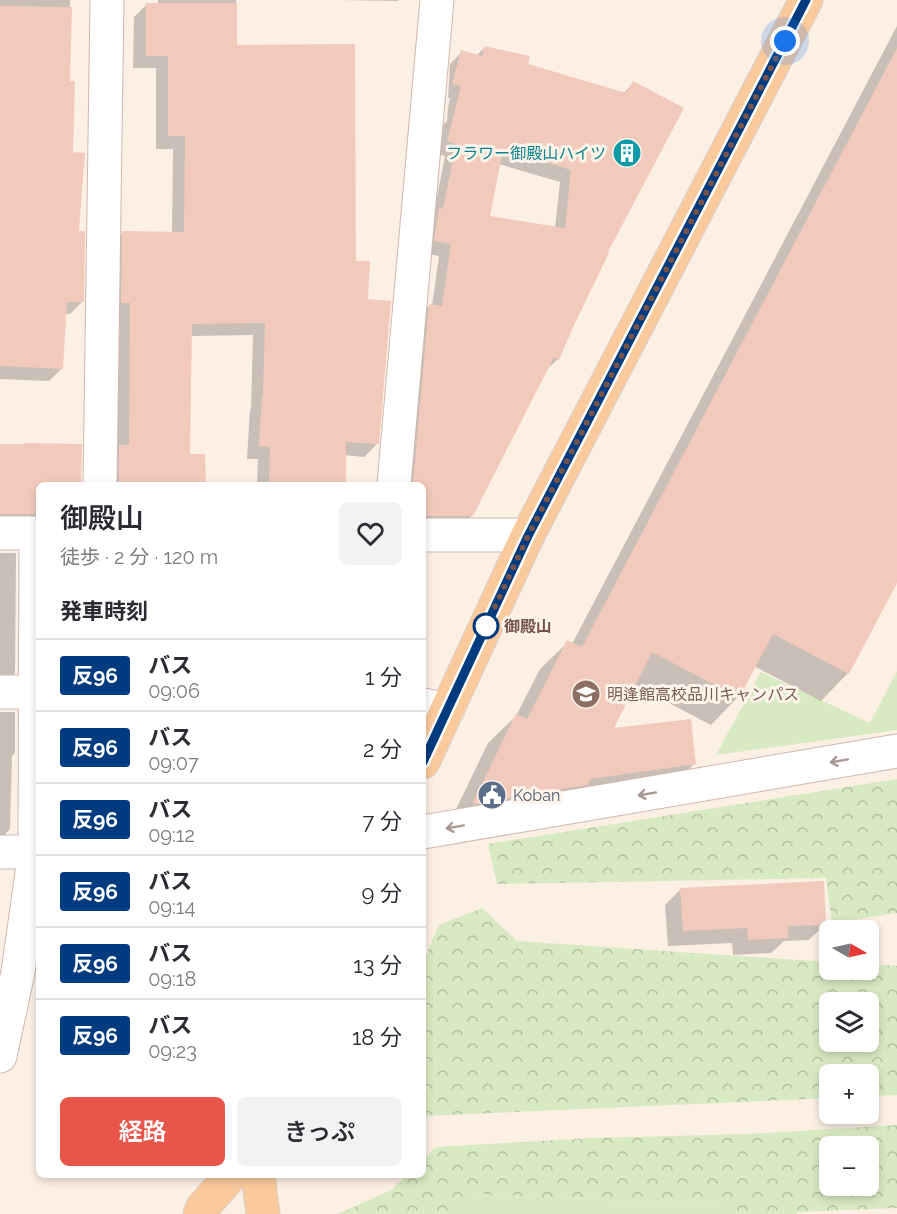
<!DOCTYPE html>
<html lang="ja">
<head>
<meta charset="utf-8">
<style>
  body { margin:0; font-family:Raleway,"Noto Sans JP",sans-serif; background:#f2f2f3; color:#2b2b33; height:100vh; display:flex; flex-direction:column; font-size:22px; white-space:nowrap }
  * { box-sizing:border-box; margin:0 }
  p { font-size:20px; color:#7c7c81 }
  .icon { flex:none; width:33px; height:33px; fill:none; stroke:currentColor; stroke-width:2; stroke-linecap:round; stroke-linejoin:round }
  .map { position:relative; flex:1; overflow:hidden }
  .side { position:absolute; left:36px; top:482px; width:390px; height:696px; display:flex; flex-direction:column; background:#fff; border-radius:9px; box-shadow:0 3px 9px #0003 }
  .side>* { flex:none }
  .badge { padding:0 12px; border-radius:4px; font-size:21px; line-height:39px }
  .needle { width:39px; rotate:99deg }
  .controls { position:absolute; left:819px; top:920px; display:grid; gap:12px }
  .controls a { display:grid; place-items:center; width:60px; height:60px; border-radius:9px; background:#fff; box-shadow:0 3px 9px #0003; font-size:30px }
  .you { position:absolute; width:30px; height:30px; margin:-15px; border:4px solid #fff; border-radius:50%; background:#1a73e8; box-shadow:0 0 0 9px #1a73e833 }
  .map>.badge { position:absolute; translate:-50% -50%; box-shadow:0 0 0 3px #fff }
  h2 { padding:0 24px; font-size:22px; line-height:54px }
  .round { display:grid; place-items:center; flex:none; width:63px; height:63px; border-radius:9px; background:#f2f2f3 }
  .summary { display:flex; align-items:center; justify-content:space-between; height:102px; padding:0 24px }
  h1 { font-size:28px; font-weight:600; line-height:45px }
  .action { display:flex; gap:12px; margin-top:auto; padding:12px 24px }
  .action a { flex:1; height:69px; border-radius:9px; background:#e75649; color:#fff; font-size:24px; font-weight:600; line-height:69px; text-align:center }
  .action a+a { background:#f2f2f3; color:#2b2b33 }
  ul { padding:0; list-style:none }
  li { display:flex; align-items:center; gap:18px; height:72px; padding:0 24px; border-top:2px solid #e1e1e2 }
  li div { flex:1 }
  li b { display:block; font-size:22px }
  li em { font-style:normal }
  li .badge { min-width:66px; font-weight:700; text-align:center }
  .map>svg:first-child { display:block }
  .forest { fill:url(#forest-crowns); fill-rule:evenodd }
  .garden { fill:#d8eac2 }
  .shadow { fill:#0003; fill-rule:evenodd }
  .building { fill:#f2cabc; fill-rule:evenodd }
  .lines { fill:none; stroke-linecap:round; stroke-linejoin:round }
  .minor-casing { stroke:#d0b8ae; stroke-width:35 }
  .major-casing { stroke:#d8cfcc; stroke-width:35 }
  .minor { stroke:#fff; stroke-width:33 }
  .major { stroke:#fbca9c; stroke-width:33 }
  .oneway { stroke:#ac9892 }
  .line-casing { stroke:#fff; stroke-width:14 }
  .line { stroke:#003b80; stroke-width:9 }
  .walk { stroke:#75534a; stroke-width:6; stroke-dasharray:0 10.8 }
  .stop-dot { fill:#fff; stroke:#003b80; stroke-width:3 }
  .labels { text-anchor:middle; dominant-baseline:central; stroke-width:6; stroke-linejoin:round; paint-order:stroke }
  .culture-label { font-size:16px; fill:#0d838f; stroke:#fff4ea; text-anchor:end }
  .stop-label { font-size:16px; font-weight:bold; fill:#75534a; stroke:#fff4ea; text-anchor:start }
  .education-label { font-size:16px; fill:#785e54; stroke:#fff4ea; text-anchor:start }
  .service-label { font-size:16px; fill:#4e5e75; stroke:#fff4ea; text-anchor:start }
</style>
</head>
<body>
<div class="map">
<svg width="897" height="1214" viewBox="0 0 897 1214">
  <defs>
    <pattern id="forest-crowns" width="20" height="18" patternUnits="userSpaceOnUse" patternTransform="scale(1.5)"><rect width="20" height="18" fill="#d8eac2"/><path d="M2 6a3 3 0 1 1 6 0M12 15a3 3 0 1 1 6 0" fill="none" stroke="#b4c0a0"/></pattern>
  </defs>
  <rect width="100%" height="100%" fill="#fcefe4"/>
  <path class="forest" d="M897,779V913L832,923L826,878L497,884L488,844Z
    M482,908L517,941L829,962L830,969H868L869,964L897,966V1095L869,1096L868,1074H830L829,1098L423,1116V962L439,925ZM830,1002H868V1041H830Z
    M897,1125V1208L797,1212V1214H720V1205L474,1194L466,1214H338L391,1190L407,1175L423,1174V1160L436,1147L592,1138L748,1134ZM830,1146H868V1185H830Z"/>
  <path class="garden" d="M897,671V730L716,755L761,672L870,723Z
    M473,1194L720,1205V1214H466Z"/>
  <path class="shadow" d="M0,0H70L68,83L72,154L82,302L70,314H65L62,368L49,381L0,379Z
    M158,0H236V47L355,262L366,301L377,444L364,457L344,455V484H257L258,459H247L250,410L251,409L253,335L190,336L189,455H204V484H107L110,246L123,233L172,234L173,149H156V68H133L134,17L147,4H158Z
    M339,0H399L398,1Z
    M897,26V580L848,673L821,701L754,666L738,697L711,725L634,685L612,730L694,764L667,791L446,830L488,743L516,716L540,669L568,642L572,644Z
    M484,48L526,65L623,94L633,83L606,253L558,359L545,371L472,515L459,528H423V484H402L417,318L429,306H432L439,256L423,253L433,217L445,156L436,153L443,125L447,121L448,108L450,98H448L450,64L462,52L476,56ZM499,164L560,182L555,228L488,218Z
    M0,445L80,446V484H39V533L0,526Z
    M0,553H16L15,673L2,685H0Z
    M0,712H15V753L12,756L10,829L0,840Z
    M681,889L825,924L809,940L784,941L771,953L733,955L732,943L668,946L665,905Z"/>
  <path class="building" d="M146,3H237V45L355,44L356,261H370L368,299L391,301L379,444L346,442V484H269L270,447L259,446L262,396H263L265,323L192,324L190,454H205L206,484H119V445H129L130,303H121L122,231L184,232L185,136H168V56H146Z
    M0,6L72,7L70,81H75L73,152L85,153L79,231H85L84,302H67L63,369L0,366Z
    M484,46L530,56L528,64L626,93L633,81L684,108L608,252L609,253L574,325L559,360L554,357L473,516H423V484H413L429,304L442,306L451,244L434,241L439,208L443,209L456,144L447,141L461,86L452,84L461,50L482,56ZM508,151L571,170L565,228L490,216L502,155L506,156Z
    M897,48V583L849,674L773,634L739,698L652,652L614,728L691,719L696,764L590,779L588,785L511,797L510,798L476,804L473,802L516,714L527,719L567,640L582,647Z
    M25,443L82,444L81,484H39V514H0V444H25Z
    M824,881L826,925L788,926V938L748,940L747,928L683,931L680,888Z"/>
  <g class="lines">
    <g class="minor-casing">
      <path id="minor" d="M100,484L107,0
        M394,484L437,0
        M0,533H39
        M423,535H528
        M0,692H39
        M423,705L448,709
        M423,832L897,751
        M0,852H39
        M0,1056L18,972L35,852L36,533"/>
    </g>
    <g class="major-casing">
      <path id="major" d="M423,762L528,535L806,0
        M258,1174L263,1214
        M200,1214L203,1207L232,1174"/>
    </g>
    <use href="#minor" class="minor"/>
    <use href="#major" class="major"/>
  </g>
  <defs><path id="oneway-shaft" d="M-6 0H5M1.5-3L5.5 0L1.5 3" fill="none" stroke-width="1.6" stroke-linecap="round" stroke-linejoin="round" transform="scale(1.5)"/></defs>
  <g class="oneway">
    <use href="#oneway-shaft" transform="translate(839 761) rotate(170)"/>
    <use href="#oneway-shaft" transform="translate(647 794) rotate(170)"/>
    <use href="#oneway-shaft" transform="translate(455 827) rotate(170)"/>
  </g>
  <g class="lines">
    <g class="line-casing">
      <path id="line" d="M423,762L528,536L806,0"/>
    </g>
    <use href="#line" class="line"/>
    <path class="walk" d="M486,626L528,536L785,41"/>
  </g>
  <defs>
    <g id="building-disc" transform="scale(1.5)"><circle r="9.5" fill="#0f9aa8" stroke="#fff4ea"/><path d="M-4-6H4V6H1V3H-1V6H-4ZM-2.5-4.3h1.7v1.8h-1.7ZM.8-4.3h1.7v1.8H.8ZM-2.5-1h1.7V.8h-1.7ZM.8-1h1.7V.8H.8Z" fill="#fff"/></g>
    <g id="school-disc" transform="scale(1.5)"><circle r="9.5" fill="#8d6e63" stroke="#fff4ea"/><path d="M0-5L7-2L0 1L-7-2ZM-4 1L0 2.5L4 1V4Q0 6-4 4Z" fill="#fff"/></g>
    <g id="civic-disc" transform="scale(1.5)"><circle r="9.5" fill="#5c6f8a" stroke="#fff4ea"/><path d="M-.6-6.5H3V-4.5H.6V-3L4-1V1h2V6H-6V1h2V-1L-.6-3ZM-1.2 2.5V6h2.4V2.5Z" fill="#fff"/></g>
  </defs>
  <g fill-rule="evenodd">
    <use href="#building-disc" x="627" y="153"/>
    <use href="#school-disc" x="586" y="694"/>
    <use href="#civic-disc" x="492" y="795"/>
  </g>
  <circle class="stop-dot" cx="486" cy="626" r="12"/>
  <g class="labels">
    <g class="culture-label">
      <text x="606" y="153">フラワー御殿山ハイツ</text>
    </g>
    <g class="stop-label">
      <text x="504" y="626">御殿山</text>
    </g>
    <g class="education-label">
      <text x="607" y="694">明逢館高校品川キャンパス</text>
    </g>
    <g class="service-label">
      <text x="513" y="795">Koban</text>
    </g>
  </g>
</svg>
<div class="controls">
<a><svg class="needle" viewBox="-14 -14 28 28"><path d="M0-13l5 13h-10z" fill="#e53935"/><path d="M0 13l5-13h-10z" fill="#7c7c81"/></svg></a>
<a><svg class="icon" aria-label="layers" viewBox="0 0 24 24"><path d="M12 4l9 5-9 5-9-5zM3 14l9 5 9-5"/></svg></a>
<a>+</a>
<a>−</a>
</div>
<div class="you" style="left:785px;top:41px"></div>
<section class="side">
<div class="summary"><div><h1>御殿山</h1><p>徒歩 · 2 分 · 120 m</p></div><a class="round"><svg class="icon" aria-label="heart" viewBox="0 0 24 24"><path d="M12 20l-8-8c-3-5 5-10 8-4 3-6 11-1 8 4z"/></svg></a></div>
<h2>発車時刻</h2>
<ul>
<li><span class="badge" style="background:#003b80;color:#fff">反96</span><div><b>バス</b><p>09:06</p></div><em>1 分</em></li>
<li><span class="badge" style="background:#003b80;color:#fff">反96</span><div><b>バス</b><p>09:07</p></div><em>2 分</em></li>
<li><span class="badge" style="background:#003b80;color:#fff">反96</span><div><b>バス</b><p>09:12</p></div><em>7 分</em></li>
<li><span class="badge" style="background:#003b80;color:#fff">反96</span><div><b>バス</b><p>09:14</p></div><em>9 分</em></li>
<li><span class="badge" style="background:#003b80;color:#fff">反96</span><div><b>バス</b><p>09:18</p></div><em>13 分</em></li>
<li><span class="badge" style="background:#003b80;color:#fff">反96</span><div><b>バス</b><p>09:23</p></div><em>18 分</em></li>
</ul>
<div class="action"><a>経路</a><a>きっぷ</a></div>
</section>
</div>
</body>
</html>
